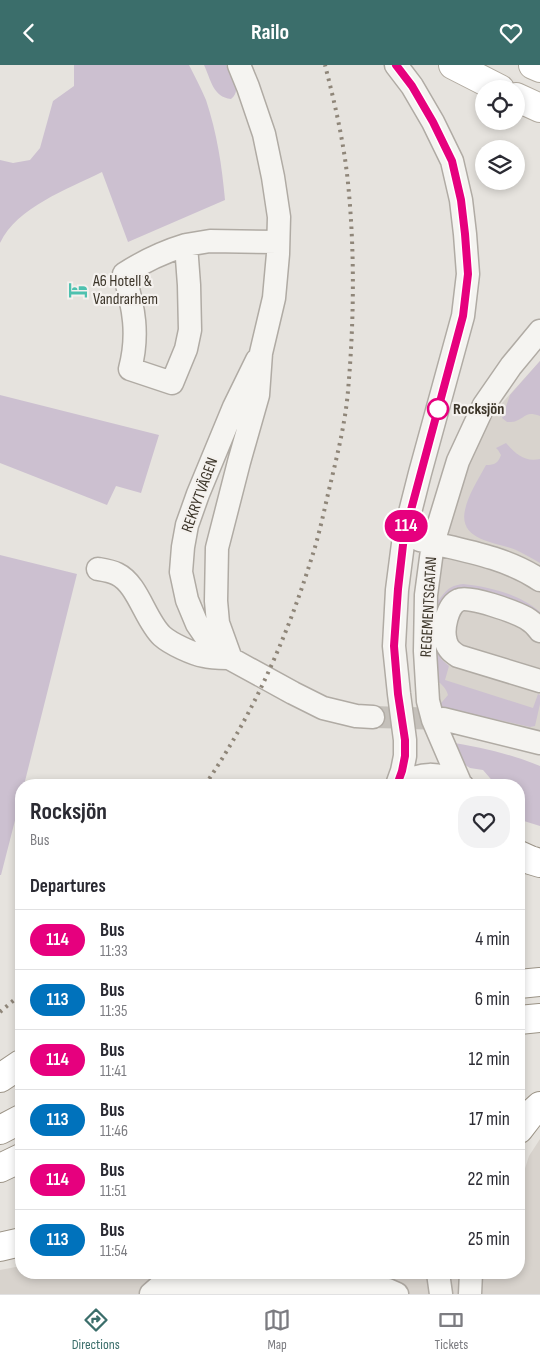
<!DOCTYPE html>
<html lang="en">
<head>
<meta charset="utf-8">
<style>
  body { margin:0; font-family:"Sofia Sans Condensed",sans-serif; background:#f2f2f3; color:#2b2b33; height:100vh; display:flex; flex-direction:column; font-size:19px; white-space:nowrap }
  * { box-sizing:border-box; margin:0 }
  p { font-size:16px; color:#7c7c81 }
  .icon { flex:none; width:28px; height:28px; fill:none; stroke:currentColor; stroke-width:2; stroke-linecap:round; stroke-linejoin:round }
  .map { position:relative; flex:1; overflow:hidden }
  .side { position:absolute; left:15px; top:714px; width:510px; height:500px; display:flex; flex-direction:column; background:#fff; border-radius:20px; box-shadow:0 2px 8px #0003 }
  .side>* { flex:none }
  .badge { padding:0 10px; border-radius:16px; font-size:18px; line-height:32px }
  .controls { position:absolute; left:475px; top:15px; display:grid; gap:10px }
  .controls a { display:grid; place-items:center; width:50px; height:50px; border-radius:50%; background:#fff; box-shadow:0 2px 8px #0003; font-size:25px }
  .map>.badge { position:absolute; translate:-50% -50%; box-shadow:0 0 0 2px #fff }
  h2 { padding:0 15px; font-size:19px; line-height:45px }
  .round { display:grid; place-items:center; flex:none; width:52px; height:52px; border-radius:20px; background:#f2f2f3 }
  .overview { display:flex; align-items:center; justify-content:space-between; height:85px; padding:0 15px }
  h1 { font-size:24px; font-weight:700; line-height:38px }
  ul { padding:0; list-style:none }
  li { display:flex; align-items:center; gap:15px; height:60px; padding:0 15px; border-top:1px solid #e1e1e2 }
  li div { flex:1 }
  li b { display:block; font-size:19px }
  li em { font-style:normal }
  li .badge { min-width:55px; font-weight:700; text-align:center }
  header { display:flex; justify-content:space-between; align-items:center; height:65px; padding:0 15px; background:#3b6e6b; color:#fff; font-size:22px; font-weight:700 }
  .dock { display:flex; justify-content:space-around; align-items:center; height:70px; border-top:1px solid #e1e1e2; background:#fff; font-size:14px; color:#7c7c81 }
  .dock a { display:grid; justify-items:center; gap:2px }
  .dock .selected { color:#3b6e6b }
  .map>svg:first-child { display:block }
  .built { fill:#d8d3cd }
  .green { fill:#ccc0d0 }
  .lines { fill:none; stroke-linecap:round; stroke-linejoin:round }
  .minor-tunnel { stroke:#c4c0ba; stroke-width:22; stroke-dasharray:22 11; stroke-linecap:butt }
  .minor-casing { stroke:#b0aba4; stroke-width:25 }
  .major-casing { stroke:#b1aa9f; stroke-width:30 }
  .highway-casing { stroke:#9c9487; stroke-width:30 }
  .minor { stroke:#f5f4f1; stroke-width:22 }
  .major { stroke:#fff; stroke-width:28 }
  .highway { stroke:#fff; stroke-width:28 }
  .rail { stroke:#8f8679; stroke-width:4; stroke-dasharray:2.5 5; stroke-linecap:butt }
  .line-casing { stroke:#fff; stroke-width:11 }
  .line { stroke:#e6007e; stroke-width:8 }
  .stop-dot { fill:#fff; stroke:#e6007e; stroke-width:2.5 }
  .labels { text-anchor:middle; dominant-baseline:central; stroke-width:4.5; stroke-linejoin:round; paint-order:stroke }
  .poi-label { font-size:16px; fill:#3c3529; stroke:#f4f1ee; text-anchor:start }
  .stop-label { font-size:16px; font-weight:bold; fill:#3c3529; stroke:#f4f1ee; text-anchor:start }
  .street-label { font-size:16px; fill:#3c3529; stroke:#f4f1ee }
</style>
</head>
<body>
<header><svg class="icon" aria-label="back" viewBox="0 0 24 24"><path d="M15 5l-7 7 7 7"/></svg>Railo<svg class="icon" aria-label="heart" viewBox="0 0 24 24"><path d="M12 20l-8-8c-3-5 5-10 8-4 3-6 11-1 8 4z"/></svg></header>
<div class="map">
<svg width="540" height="1229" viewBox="0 0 540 1229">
  <rect width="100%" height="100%" fill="#e6e3de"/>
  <path class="built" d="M540,296V689L519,681L445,668L436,644L432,555L444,465L469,394L494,347Z
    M540,1074V1229H0V1205L21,1201V1208H519V1122L529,1091Z"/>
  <path class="green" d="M74,0H189C195,12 201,23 206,35C217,68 222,101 225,135L128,177L102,107C68,124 17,142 0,178V95L13,98L30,95L40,83L53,36L74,21Z
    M204,0H226C231,11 243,25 231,34C213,32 211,15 204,0Z
    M540,296V351C525,346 527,352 516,356C515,357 508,357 507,357L502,353L510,330Z
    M0,330L159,370L141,428L116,421L107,440L0,398Z
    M506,378C516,389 524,397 540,394V498C532,493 524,489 516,485C497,477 458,476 465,445C468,430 479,413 486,400C495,400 498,398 501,390L498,385L496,383Z
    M0,490L77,509L24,720H21V732L1,810H0Z
    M463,519C490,522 519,529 540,547V553L463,528L438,586L441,594L449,601L445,615L533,643L538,629L540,630V639L535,661L530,662L467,648L437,646L436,644L448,630C446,622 440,618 434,613V539C447,529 443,522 463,519Z
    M449,677C480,682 511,689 540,701V761L524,756L519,749V720H496L483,705L470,703L462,698Z"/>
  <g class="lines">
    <path class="minor-tunnel" d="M373,652L443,654"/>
    <g class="minor-casing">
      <path id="minor" d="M396,0L412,21L433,57L452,96L461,135L465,169L468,209L463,251L420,408L404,471L397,525L394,581L399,629L405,675V691L402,706L397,720
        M186,180L189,220L190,265L186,284L172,318L130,304C139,270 134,243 124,209C144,196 163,187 186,180Z
        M186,180L210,176L278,177
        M257,295L234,342L198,429L187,460L183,482L181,507L187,535L197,559L210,578L231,594L293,628L323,643L356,651L373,652
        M420,475C460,485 504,491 540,515
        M98,504C104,505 111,506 117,509C138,519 145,555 162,571C171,579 193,589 204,591C211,593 220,593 227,593
        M540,566C536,560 531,556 526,553C515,547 469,530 459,535C447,540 442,565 446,577C448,584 452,587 458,591L540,616
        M231,594L218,558L216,536L217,483L239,397L258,330L261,288L274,233L278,189L279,152L273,112L264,69L248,22L239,0
        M443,654L540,678
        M397,720C422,707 437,706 462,720
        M461,720L433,655L428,636L425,586L426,530L433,478L458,396L484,340L511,301L540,266
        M438,1208L441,1229
        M260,1223L368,1224L388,1225L397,1229
        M151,1229L159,1222L193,1218H227L260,1223V1229
        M470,1229L471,1208"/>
    </g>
    <g class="major-casing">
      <path id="major" d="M453,0L500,24
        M533,0L540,3
        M516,32L540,43"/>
    </g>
    <g class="highway-casing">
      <path id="highway" d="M519,790L530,795L540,798
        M519,919L540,917
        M519,955L540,953
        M0,1013L21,999
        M519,1064L529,1051L540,1041
        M0,1065L21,1054
        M0,1103L21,1093
        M0,1182L21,1177"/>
    </g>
    <use href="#minor" class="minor"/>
    <use href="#major" class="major"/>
    <use href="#highway" class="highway"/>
    <path class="rail" d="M205,720C252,651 286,575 311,495C318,474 323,451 328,429C336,395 345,361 348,326C354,257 355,188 348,118C344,78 335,39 325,0
      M0,947L21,929"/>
  </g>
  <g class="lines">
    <g class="line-casing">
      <path id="line" d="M396,0L412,21L433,57L452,96L461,135L465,169L468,209L463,251L404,471L398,524L394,581L398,629L405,675V691L402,706L397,720"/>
    </g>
    <use href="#line" class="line"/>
  </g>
  <defs>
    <g id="hotel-bare" transform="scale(1.5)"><path d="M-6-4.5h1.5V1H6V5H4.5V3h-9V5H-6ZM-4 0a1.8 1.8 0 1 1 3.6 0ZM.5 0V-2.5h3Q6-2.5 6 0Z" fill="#4ec1af" stroke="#f4f1ee" stroke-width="2.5" paint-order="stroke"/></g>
  </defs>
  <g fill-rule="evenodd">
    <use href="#hotel-bare" x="78" y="225"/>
  </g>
  <circle class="stop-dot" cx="438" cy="344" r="10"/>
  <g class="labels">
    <g class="poi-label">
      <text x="93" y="216">A6 Hotell &amp;<tspan x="93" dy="18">Vandrarhem</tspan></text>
    </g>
    <g class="stop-label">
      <text x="453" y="344">Rocksjön</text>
    </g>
    <g class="street-label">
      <text transform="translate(200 430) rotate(-70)">REKRYTVÄGEN</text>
      <text transform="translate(429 542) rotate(-87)">REGEMENTSGATAN</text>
    </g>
  </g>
</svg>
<div class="controls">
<a><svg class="icon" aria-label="locate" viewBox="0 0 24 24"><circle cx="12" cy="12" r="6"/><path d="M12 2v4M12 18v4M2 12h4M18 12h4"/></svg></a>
<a><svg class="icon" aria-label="layers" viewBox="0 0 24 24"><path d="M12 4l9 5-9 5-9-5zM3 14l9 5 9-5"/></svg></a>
</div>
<b class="badge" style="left:406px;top:461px;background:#e6007e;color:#fff">114</b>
<section class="side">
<div class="overview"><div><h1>Rocksjön</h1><p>Bus</p></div><a class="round"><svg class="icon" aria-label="heart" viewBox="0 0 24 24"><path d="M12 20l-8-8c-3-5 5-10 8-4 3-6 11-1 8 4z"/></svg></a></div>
<h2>Departures</h2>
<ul>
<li><span class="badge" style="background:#e6007e;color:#fff">114</span><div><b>Bus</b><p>11:33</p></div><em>4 min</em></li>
<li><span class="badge" style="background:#0072bc;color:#fff">113</span><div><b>Bus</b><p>11:35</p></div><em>6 min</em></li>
<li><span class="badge" style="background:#e6007e;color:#fff">114</span><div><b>Bus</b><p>11:41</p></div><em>12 min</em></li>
<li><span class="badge" style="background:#0072bc;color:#fff">113</span><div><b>Bus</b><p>11:46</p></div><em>17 min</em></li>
<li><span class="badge" style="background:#e6007e;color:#fff">114</span><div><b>Bus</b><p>11:51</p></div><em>22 min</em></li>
<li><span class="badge" style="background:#0072bc;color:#fff">113</span><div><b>Bus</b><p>11:54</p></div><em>25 min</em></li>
</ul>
</section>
</div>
<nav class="dock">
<a class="selected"><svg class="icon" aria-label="directions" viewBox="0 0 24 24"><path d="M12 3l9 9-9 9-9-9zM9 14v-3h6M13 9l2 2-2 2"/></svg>Directions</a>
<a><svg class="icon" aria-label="map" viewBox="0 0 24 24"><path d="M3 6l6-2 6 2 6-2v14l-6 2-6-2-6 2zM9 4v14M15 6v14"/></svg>Map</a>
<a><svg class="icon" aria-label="tickets" viewBox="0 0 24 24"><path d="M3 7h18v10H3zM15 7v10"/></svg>Tickets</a>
</nav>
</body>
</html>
